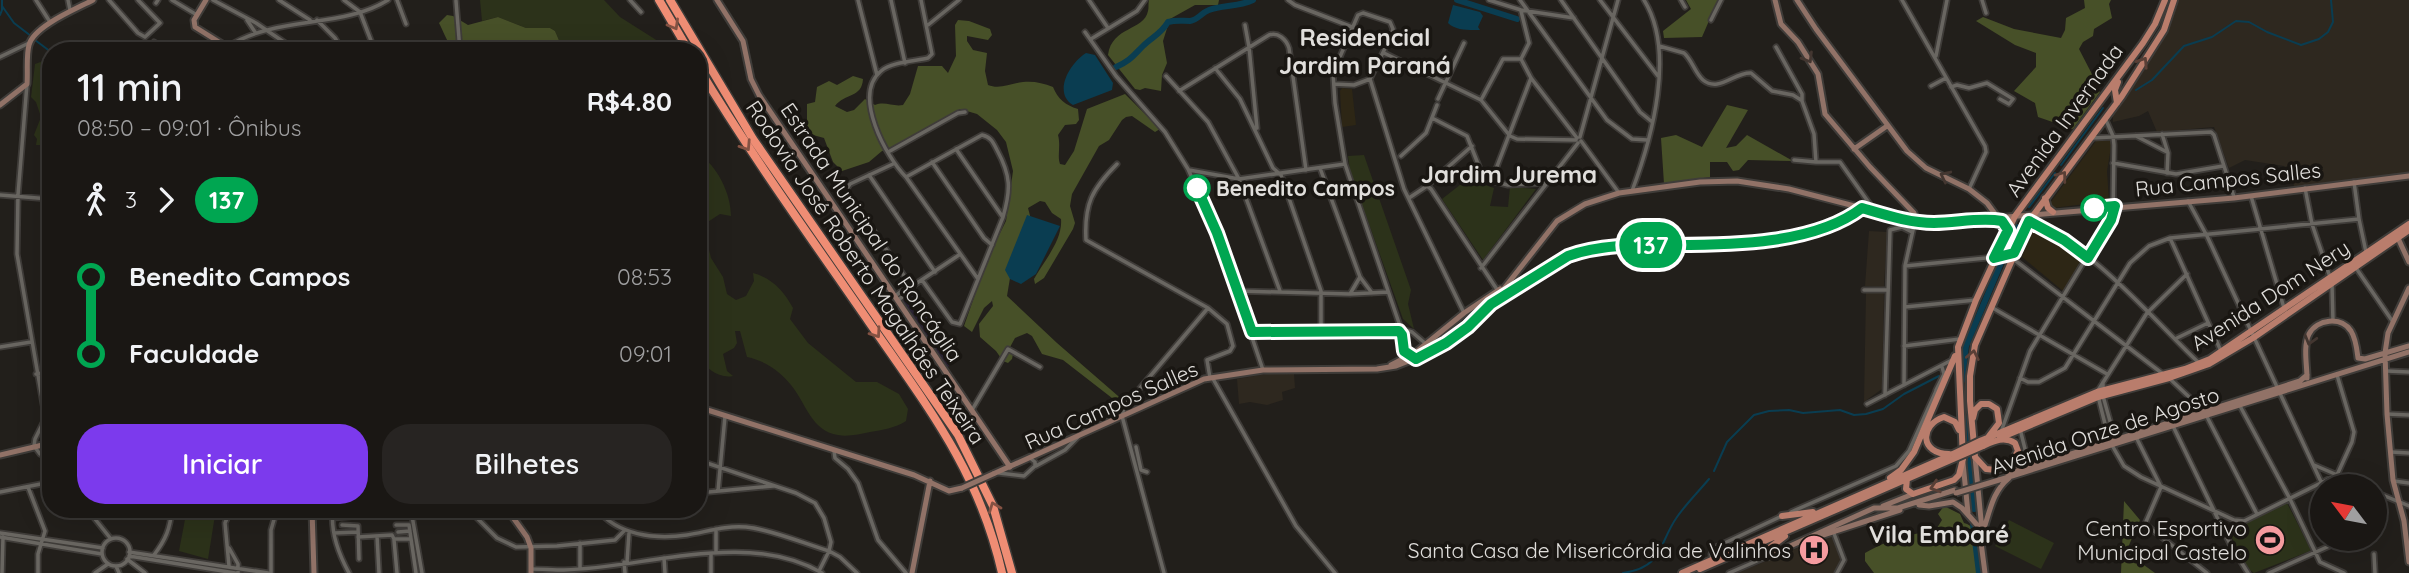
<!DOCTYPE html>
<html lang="pt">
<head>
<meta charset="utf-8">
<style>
  body { margin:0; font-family:Quicksand,sans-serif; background:#272422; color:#f1f3f6; height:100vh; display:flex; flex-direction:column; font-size:26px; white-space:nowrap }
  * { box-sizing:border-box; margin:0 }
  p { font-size:23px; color:#9f9fa0 }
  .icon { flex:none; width:38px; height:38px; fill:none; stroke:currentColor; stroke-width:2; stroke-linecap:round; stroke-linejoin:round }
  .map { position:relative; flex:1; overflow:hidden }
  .panel { position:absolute; left:42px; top:42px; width:665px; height:476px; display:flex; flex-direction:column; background:#1a1714; border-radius:28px; box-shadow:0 7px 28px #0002,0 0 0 2px #383634 }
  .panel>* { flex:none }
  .badge { padding:0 14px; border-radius:23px; font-size:24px; line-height:46px }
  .needle { width:46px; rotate:302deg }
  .controls { position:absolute; left:2310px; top:474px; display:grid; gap:14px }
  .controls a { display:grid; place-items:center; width:77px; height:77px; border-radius:50%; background:#1a1714; box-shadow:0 7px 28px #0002,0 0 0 2px #383634; font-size:35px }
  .map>.badge { position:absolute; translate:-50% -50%; box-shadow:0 0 0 4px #fff }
  .legs { display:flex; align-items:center; gap:10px; height:77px; padding:0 35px; font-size:23px }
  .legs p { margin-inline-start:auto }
  .headline { display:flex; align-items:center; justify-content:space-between; height:119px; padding:0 35px }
  h1 { font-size:38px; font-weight:600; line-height:52px }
  .action { display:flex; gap:14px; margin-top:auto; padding:14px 35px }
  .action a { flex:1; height:80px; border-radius:28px; background:#7c3aed; color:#fff; font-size:28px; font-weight:600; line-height:80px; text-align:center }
  .action a+a { background:#272422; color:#f1f3f6 }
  ul { padding:0 35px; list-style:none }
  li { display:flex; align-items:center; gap:24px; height:77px; font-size:26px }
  li i { display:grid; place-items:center; width:10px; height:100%; margin:0 9px; background:currentColor }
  li i::after { content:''; width:18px; height:18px; margin:-9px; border:5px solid; border-radius:50%; background:#1a1714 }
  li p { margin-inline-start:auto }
  li:first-child i { background:linear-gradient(#0000 50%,currentColor 0) }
  li:last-child i { background:linear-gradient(currentColor 50%,#0000 0) }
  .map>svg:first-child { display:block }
  .commercial { fill:#2a2333 }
  .built { fill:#2e281f }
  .education { fill:#2d2615 }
  .green { fill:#2c321a }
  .forest { fill:#475028 }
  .water { fill:#0a3d51 }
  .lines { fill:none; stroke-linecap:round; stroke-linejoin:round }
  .stream { stroke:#0a3d51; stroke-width:2 }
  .river { stroke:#0a3d51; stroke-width:6 }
  .street-casing { stroke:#3f3c39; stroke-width:7 }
  .secondary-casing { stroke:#3f3c39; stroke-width:9 }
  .primary-casing { stroke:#3f3c39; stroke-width:10 }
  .highway-casing { stroke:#3f3c39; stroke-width:11 }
  .street { stroke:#696661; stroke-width:3.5 }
  .secondary { stroke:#917267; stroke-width:5 }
  .primary { stroke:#b97d6c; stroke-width:6 }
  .highway { stroke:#ef8d74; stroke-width:8 }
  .secondary-bridge-casing { stroke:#3f3c39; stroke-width:9; stroke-linecap:butt }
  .primary-bridge-casing { stroke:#3f3c39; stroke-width:10; stroke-linecap:butt }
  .secondary-bridge { stroke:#917267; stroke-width:5 }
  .primary-bridge { stroke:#b97d6c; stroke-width:6 }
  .oneway { stroke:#845243 }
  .oneway2 { stroke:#433630 }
  .oneway3 { stroke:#593f36 }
  .line-1-casing { stroke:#fff; stroke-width:16 }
  .line-1 { stroke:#00a651; stroke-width:10 }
  .stop-1-dot { fill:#fff; stroke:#00a651; stroke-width:3.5 }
  .labels { text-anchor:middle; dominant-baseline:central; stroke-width:7; stroke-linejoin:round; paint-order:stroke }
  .street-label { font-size:21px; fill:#e1dfdc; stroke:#191612 }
  .stop-label { font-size:21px; font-weight:bold; fill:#e1dfdc; stroke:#191612; text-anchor:start }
  .poi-label { font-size:21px; fill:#e1dfdc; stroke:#191612; text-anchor:end }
  .quarter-label { font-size:24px; font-weight:bold; fill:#e1dfdc; stroke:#191612 }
</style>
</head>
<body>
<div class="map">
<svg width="2409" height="573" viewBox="0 0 2409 573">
  <rect width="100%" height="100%" fill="#221f1b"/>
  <path class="commercial" d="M911,294L953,355L947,370L900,302Z"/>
  <path class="built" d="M2175,0H2409V174L2294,187L2292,173L2284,166L2245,160L2229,168L2214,127L2157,132L2148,111L2139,116L2113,122V113L2170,24Z
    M1869,231L1887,232L1884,287L1865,286Z
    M1866,293H1884L1882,389L1864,402Z
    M1266,374H1294L1295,388L1282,392L1283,400L1267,405L1250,402L1239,404L1237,379Z
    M1831,534L1843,563L1834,573H1737Z"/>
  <path class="education" d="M1342,88L1352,89L1356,125L1342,127L1340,91Z
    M2096,141H2112L2107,171L2109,201L2053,208L2050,203Z
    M2040,228L2084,258L2063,291L2022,257L2032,231Z"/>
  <path class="green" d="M480,0H604L620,17L661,43L664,51H602L599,49L571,51L561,45L555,31L550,28H526L498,17L482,21Z
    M43,61L51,63V152L46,154V148L42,145H36L37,139L34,135L41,117L36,102L31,97L35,64Z
    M712,77L955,435L989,502L1010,573H1005L989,517L973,478L708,80Z
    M698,153C717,166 731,193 731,216L720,214L703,225L711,258L723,277L727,294L736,300L746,296L754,281L753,273C772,278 784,291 793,308L790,319L808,343L856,382H877L899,394L908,409L906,421C895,428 882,430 870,432C860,434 848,437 838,435C811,431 806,403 791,385C779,370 765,361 747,357L740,331H735L737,343L734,348L723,354L727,371L733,376C719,379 706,368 698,357Z
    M1364,155L1411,290L1408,304L1414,329L1403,319L1350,171L1348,156Z
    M1479,170V183L1494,188L1490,206L1508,207L1510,187L1536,189L1483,260L1442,199Z
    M2287,503L2310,548V551L2254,573L2247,568L2229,532Z
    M187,509H216L208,559L179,551Z
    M2009,520L2054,543L2041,569L1995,546Z"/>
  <path class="forest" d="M1149,0H1219L1218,5H1195L1170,19L1163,41L1167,63L1162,75L1161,91L1145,88L1140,90L1135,89L1108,55C1112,26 1144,31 1148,11C1149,7 1148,4 1149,0Z
    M1686,0H1718L1702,37L1664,38L1663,31L1691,9Z
    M2084,0H2111L2109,4L2112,18L2094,29L2093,36L2083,42L2079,49L2094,78L2092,86L2100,92L2073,129L2038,117L2035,103L2014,91L2036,67V53L2015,45L1976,21L1983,17L2014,29L2061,38L2065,30L2066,18L2085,8Z
    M447,15L453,16L468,25L498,17L526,28H550L555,31L561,45L571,51H513L498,47C488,51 463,56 453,48C447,43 443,30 439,23Z
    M958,20L969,21L990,29L992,35L988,40L967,36V41L973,50L987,53L985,71L988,85C1000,90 1011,83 1023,82C1034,81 1043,83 1053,87C1058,99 1065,105 1078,109L1079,120L1076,124L1065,125L1058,135C1061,146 1057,156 1060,164L1065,165L1074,151L1087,109L1125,94L1160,129L1155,132L1132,116L1126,117L1122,120L1109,140L1099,146L1072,194L1070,206L1075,223L1073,229L1044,278L1035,284L1034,279C1044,261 1063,240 1061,219L1052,213L1045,202L1040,201L1028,208L1033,227L1011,272L1007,296L1057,343L1125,402L1121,405L1063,360L1042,354L1032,336L1027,333L1015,338L1009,349L1013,354L1012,359L1008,363L1003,361L996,351L980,337L979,324L993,306L992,301L984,308L972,332L964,326L988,257L1006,221L1013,171L1006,142L997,130L977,114L960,109L898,149L882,151L869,162L842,171L833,162L824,138L813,135L807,129V104L815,102L817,87L829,81L837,85L853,76L863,79C862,98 845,93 835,106L847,112L854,110L865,99L875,105C885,101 893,107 903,105L910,94L918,66H942L948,73L956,56L955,25Z
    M1727,105L1748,110L1726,148L1736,146L1747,135L1793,161L1748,160L1739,170L1733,171L1727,162H1710V177L1664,184L1661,138L1676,135L1702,147Z
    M2124,501L2140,520L2126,552L2155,573H2121Z
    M1944,506L1960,514L1964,523C1982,527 1982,557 1983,573H1874L1865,561V553C1893,537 1908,537 1937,528L1942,520L1938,514Z"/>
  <path class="water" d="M1453,5L1480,12L1483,16L1478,27L1480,30C1470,30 1456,31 1448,23Z
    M1086,53L1095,55L1113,83L1112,90L1073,105C1052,92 1071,62 1086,53Z
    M1027,215L1060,226L1036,274L1021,284L1010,279L1005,270Z"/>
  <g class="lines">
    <path class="stream" d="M2,6L14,23L31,36
      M0,15L2,10V0
      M35,40L51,52
      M2136,90L2152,80L2184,46L2212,37L2236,21L2249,22L2267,32L2301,45L2319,39L2328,32L2333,22L2331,0
      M2061,165L2103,108
      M2029,207L2055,173
      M2007,249L2017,225
      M1714,471L1727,442L1754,415L1769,411L1789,410L1803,413L1840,410L1854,415L1866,414L1883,409L1904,394L1939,376
      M1623,573C1664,567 1658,544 1677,517C1686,504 1699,491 1709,479"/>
    <path class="river" d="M1457,0L1517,19
      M1116,67C1130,61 1133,56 1143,46C1152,37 1161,34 1168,22C1176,20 1181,21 1190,21C1198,20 1201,13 1209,10C1223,5 1238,7 1253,0
      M1962,381L1966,346L2001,263
      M1964,417L1974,509
      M1973,524L1979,573"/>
    <g class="street-casing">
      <path id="street" d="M36,0L50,22
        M68,0L70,10
        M109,0L138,33L145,37L160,23L138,0
        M172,0L197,15
        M213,0L256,23L297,51
        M279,0L310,20
        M344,0L360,12L375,51
        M397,0L406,24
        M630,0L641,12
        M858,0L877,75
        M891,0L905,63
        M921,0L932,54L928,58C915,61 891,62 881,71C852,95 886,157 906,177L978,279
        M1089,0L1108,28
        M1288,0L1295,5L1352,27
        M1489,0L1521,10L1574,18
        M1520,0L1607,120L1632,139L1647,140
        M1561,0L1640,112L1651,121
        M1600,0L1658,76
        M1681,0L1685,7
        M1902,0L1985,146L1986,152L1969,189
        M1982,0L1986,13
        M456,1L460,51
        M156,3L158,0
        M247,20L255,32
        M317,20L335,38L343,51
        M1711,20L1721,0
        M928,25L959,0
        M1245,25L1249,47L1257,128
        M1085,32L1116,76L1165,132L1188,169L1217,234L1263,370
        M1091,39L1137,11L1145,0
        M154,42L169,51
        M1659,46L1684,53C1692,60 1695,73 1703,80C1719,93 1734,72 1751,73L1772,91L1793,95L1801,100
        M1776,47L1802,94V101L1814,134L1816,162H1840L1874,210
        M233,51L227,47C276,15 342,29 388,0
        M399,51L416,45L448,51
        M1384,53L1481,100L1510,136L1517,139L1576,140
        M1936,56L1947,0
        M0,57L29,43
        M1521,59L1529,43L1521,11
        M1215,68L1240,99L1273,168L1281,175L1321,291V332
        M1166,76L1208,122L1239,179L1280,291
        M1370,79L1404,189L1464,313
        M27,84L18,195L17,254L51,450
        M1334,84L1354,85L1370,79L1391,36L1393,29L1390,22L1363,13L1358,15L1333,73L1335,103L1345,164L1401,329
        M1931,86L1946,78
        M1951,87L1957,85L1969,88L1987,83L2013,99L2009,104L2000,99
        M1179,91L1269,35C1278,32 1286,39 1289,48L1306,170
        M1438,99L1464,43
        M1481,100L1503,59H1521L1531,78L1577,138
        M1432,118L1467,136L1484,179L1508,185L1546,183
        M2162,134L2168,153L2167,173
        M2136,136L2167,152
        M1580,137L1618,0
        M2092,138L2211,132L2214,135L2234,197
        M1581,141L1619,193
        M956,149L1002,216
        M890,151L958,113L965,112
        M1401,156L1426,133L1437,105
        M1794,160L1816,162
        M932,162L984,238L992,245
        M2113,163L2176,174L2223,166
        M893,164L850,184L846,190L913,289L898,300
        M1117,164C1092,189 1084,204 1086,240L1208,308L1124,407L1122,416L1164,573
        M1320,168L1360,277
        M1189,170L1239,179L1345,164
        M869,175L935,272
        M906,177L982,135C991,137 993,142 997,150C1011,176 1011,189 1003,217L960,324L952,322L922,280
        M1491,182L1531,78
        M2354,182L2359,219L2366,252
        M1430,183L1472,146
        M2305,188L2312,224L2330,277
        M1632,191C1652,138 1676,51 1644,0
        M0,195L50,199
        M2251,196L2284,308
        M1409,198L1427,186L1431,189L1498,291
        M2188,201L2207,236L2323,486
        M47,222L51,161
        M2030,222C2091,245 2151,317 2198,362
        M2170,238L2221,351
        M1905,266L2006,256L2012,258L2163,374
        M1481,268L1578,143
        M2356,268L2393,322
        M2187,274L2147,313L2097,392L2109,440L2124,466L2141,477L2234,520L2244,521
        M2332,285L2333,321
        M911,287L959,255
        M1864,290H1887
        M1238,291L1350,294L1388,292
        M1350,294L1360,277L1372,293
        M895,296L910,285
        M1496,302L1568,256C1605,243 1646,246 1685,245C1714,244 1743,242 1771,239C1804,235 1835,229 1862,208
        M1905,307L1976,300
        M1991,307L2107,374
        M1208,308L1227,324L1233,346L1230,351L1207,360L1210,378
        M1405,330L1412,332L1426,344
        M1252,332H1399
        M2175,339L2208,323
        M1904,346L1960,339
        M0,347L31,342
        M1402,360L1404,351L1402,335
        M2387,371L2409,372
        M36,374L51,372
        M1212,377L1296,526L1335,573
        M2020,378L2028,382H2039L2065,368L2130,263L2149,246L2170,238L2359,219
        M2169,378L2204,411L2257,514
        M2103,382V396L2115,439
        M1904,385L1905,266L1915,221
        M1936,390L1944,374L1942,367
        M1885,395L1890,230L1902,227L1912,232
        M1867,404L1952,360
        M2240,406L2290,499L2320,562L2344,573
        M972,410L1008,349L1040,367
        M2387,414L2409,415
        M44,421L35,439L34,446L40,454L51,459
        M2173,426L2231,546L2248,573
        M2020,429L2029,465
        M2001,432L2030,351L2113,214L2114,145L2113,136L2105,118
        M2136,437L2161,487L2145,524L2207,573
        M1136,447L1141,470L1147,472
        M834,451L835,458L848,469L858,483L878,540L906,573
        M2391,452L2409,453
        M698,460L796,493L815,503L824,518L831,542L829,551L819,571
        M2314,465L2363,486
        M1036,466L1065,450L1078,437
        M999,473L1024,476L1035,466V462L1030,458
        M2394,481L2409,483
        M28,487L45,531L38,554V573
        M718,491L725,416
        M0,492L51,482
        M2375,492L2409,506
        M698,493L773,486
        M2375,498L2382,518L2375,525
        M87,509L111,539
        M333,509C330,532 338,553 349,573
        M342,509L344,511L381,509
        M468,509L497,538L516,547L557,546L615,540L624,531
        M597,509C617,535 655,540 687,535C706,532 726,525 746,527C770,529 805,544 829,551L840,557L857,573
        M411,510L422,573
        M1791,512L1896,466L1909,451L1936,391L1940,392
        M332,518L412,512
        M342,525L358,526L359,559
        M396,525H409L416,573
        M1833,531L1844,560L1837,573
        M2224,531L2337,475L2352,442L2354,432L2337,375
        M398,532L410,531
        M0,533L103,548
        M334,533L358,532
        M377,536L379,573
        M0,537L102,554
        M358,537L392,535L394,539H411
        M102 552a14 14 0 1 1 28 0a14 14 0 1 1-28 0Z
        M394,540L397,573
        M229,548L238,564V573
        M129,552L268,573
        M716,553V529
        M2374,554L2375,573
        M154,555C166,539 170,529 172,509
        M129,556L235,573
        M664,558L665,573
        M127,559L145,573
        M1712,559L1711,554L1714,548L1784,515
        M624,562L625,573
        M627,562L629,533
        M116,566L119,573
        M229,566L225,523L231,509
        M580,568V543
        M531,569C542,569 553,570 564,570C646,568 746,529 822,573
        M2,573L3,537
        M95,573L108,564
        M271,573V530L277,509
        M711,573V554
        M1729,573L1766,557
        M2269,573L2345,539"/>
    </g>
    <g class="secondary-casing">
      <path id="secondary" d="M206,0L194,20L195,27L227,47L222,51
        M717,0L743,41L751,79L759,95L1010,467
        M1775,0L1781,24L1798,42L1818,74L1825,114L1870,167L1914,213L1915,221
        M1797,0L1816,29L1907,151L1926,168L1969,189L1987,203L1998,218
        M0,105L27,84C28,72 26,56 29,45C34,26 76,9 93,0
        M1854,149L1887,126
        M2397,236L2409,262
        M2409,288L2388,333L2385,353L2387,414L2393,480L2404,521L2409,562
        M2358,358L2365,359L2409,346
        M1391,365L1416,352L1464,313L1500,289
        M2307,378C2307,365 2303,346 2309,334C2317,319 2341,316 2351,331C2356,339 2357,350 2358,358
        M698,407L914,475L949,491L962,488
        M0,455L51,443
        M1975,457L1982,530
        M1963,463L1968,513
        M2006,467L2047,459
        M993,474L1204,379L1263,370L1377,369L1396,366L1424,355L1458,334L1491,305L1557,221L1585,204L1619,193L1700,182L1737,181L1789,189L1893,216L1935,223L2234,198L2409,176
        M2008,474L2300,381L2307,375
        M1999,480L2409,352
        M1919,505L1929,506L1953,502L1962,508L1979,527L1985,573
        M1883,506L1913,494
        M312,509L314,573
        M507,509L527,537L531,548V573
        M1983,531C1990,512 1992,492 2009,478
        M1820,536L1900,510
        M1768,556L1874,508H1898L1955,490
        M912,573L930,481"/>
    </g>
    <g class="primary-casing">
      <path id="primary" d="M2117,103L2115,90L2118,82
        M2045,198L2048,208L2053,212
        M1973,418L1975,410L1981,404H1989L1997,409L1999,423L1989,436
        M2000,438L2098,397L2169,378L2209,364L2253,338L2409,230
        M1980,441L2097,392L2185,369L2210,359L2409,224
        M1983,446C1994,441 2004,436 2015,443L2018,451L2012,462L1996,470L1986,469L1975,457L1970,401V376L1975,345L2029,221L2122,96L2164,30L2174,0
        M1949,454C1920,454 1919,425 1944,417L1955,422L1959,430
        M1890,478L1901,470L1914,452L1955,356
        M1907,479L1906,489L1913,494L1954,480L1959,475L1963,459L1958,347L1976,300L2015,216L2143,43L2155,24L2165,0
        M1782,516L1813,512
        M1736,556L1759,553L1768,556V549L1785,536
        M1700,569L1953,459
        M1682,573L1953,454"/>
    </g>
    <g class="highway-casing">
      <path id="highway" d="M659,0L689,51
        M670,0L753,139L958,435L993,506L1012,573
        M698,67C751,155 811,238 869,322C927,406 979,471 1002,573"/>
    </g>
    <use href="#street" class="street"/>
    <use href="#secondary" class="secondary"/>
    <use href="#primary" class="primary"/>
    <use href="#highway" class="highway"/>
    <g class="secondary-bridge-casing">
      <path id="secondary-bridge" d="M962,488L993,474
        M1956,493L1999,480"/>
    </g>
    <g class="primary-bridge-casing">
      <path id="primary-bridge" d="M1953,454L1980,441
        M1953,459L1983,446"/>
    </g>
    <use href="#secondary-bridge" class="secondary-bridge"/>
    <use href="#primary-bridge" class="primary-bridge"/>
  </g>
  <defs><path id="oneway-chevron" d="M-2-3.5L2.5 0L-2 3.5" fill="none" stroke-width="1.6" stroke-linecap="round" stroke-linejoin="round" transform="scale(1.75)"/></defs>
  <g class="oneway">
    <use href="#oneway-chevron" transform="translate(674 25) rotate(60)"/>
    <use href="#oneway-chevron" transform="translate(746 146) rotate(57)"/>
    <use href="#oneway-chevron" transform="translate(876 333) rotate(55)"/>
    <use href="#oneway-chevron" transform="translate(994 507) rotate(-111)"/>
  </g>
  <g class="oneway2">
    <use href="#oneway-chevron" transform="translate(1808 58) rotate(59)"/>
    <use href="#oneway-chevron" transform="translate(1945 176) rotate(-154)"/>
    <use href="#oneway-chevron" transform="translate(2310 340) rotate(106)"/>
  </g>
  <g class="oneway3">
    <use href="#oneway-chevron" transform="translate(2143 62) rotate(-57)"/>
    <use href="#oneway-chevron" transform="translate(2062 176) rotate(-53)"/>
    <use href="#oneway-chevron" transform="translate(1973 355) rotate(-79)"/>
    <use href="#oneway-chevron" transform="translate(1935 487) rotate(162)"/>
  </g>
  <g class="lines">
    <g class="line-1-casing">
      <path id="line-1" d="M1197,188L1217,233L1252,332L1399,331L1402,335L1404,351L1416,359L1446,343L1468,327L1491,304L1568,256C1601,244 1639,245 1675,245C1732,245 1815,244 1862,208C1886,215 1910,223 1934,223C1957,223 1979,217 2002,221L2008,230L1994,258L2014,253L2029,221L2064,240L2088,258L2111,220L2115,206L2094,208"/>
    </g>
    <use href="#line-1" class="line-1"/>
  </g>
  <defs>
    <g id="stadium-disc" transform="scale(1.575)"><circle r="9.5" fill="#f59b9f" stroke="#191612"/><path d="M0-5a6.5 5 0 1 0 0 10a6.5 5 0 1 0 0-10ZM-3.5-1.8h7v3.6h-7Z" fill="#111"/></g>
    <g id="hospital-disc" transform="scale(1.575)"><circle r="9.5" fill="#f59b9f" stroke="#191612"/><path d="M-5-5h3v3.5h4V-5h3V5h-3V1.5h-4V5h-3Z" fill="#111"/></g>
  </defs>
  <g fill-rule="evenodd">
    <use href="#stadium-disc" x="2270" y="540"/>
    <use href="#hospital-disc" x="1814" y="550"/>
  </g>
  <g class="stop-1-dot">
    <circle cx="1197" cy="188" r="12"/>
    <circle cx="2094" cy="208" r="12"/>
  </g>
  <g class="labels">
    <g class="street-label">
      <text transform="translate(2064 120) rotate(-54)">Avenida Invernada</text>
      <text transform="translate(2228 179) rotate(-6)">Rua Campos Salles</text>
      <text transform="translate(872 232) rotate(56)">Estrada Municipal do Roncáglia</text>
      <text transform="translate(866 272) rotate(56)">Rodovia José Roberto Magalhães Teixeira</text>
      <text transform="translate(2270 295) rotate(-33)">Avenida Dom Nery</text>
      <text transform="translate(1111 405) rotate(-24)">Rua Campos Salles</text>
      <text transform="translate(2105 430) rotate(-18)">Avenida Onze de Agosto</text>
    </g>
    <g class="stop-label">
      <text x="1216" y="188">Benedito Campos</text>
    </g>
    <g class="poi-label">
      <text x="2247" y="528">Centro Esportivo<tspan x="2247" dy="24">Municipal Castelo</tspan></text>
      <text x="1791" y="550">Santa Casa de Misericórdia de Valinhos</text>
    </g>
    <g class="quarter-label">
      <text x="1365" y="37">Residencial<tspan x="1365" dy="28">Jardim Paraná</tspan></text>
      <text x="1509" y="174">Jardim Jurema</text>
      <text x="1939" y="534">Vila Embaré</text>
    </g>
  </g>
</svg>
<div class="controls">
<a><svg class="needle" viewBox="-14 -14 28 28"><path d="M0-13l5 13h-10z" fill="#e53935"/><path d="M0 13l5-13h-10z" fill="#9f9fa0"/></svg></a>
</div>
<b class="badge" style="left:1651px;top:245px;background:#00a651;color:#fff">137</b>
<section class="panel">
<div class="headline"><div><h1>11 min</h1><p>08:50 – 09:01 · Ônibus</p></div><b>R$4.80</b></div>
<div class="legs"><svg class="icon" aria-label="walk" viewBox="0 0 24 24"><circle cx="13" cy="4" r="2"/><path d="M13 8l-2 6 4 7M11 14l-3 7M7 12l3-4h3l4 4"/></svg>3<svg class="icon" aria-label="forward" viewBox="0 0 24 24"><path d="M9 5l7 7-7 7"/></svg><b class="badge" style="background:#00a651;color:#fff">137</b></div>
<ul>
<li><i style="color:#00a651"></i><b>Benedito Campos</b><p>08:53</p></li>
<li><i style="color:#00a651"></i><b>Faculdade</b><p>09:01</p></li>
</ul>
<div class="action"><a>Iniciar</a><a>Bilhetes</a></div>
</section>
</div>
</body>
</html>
